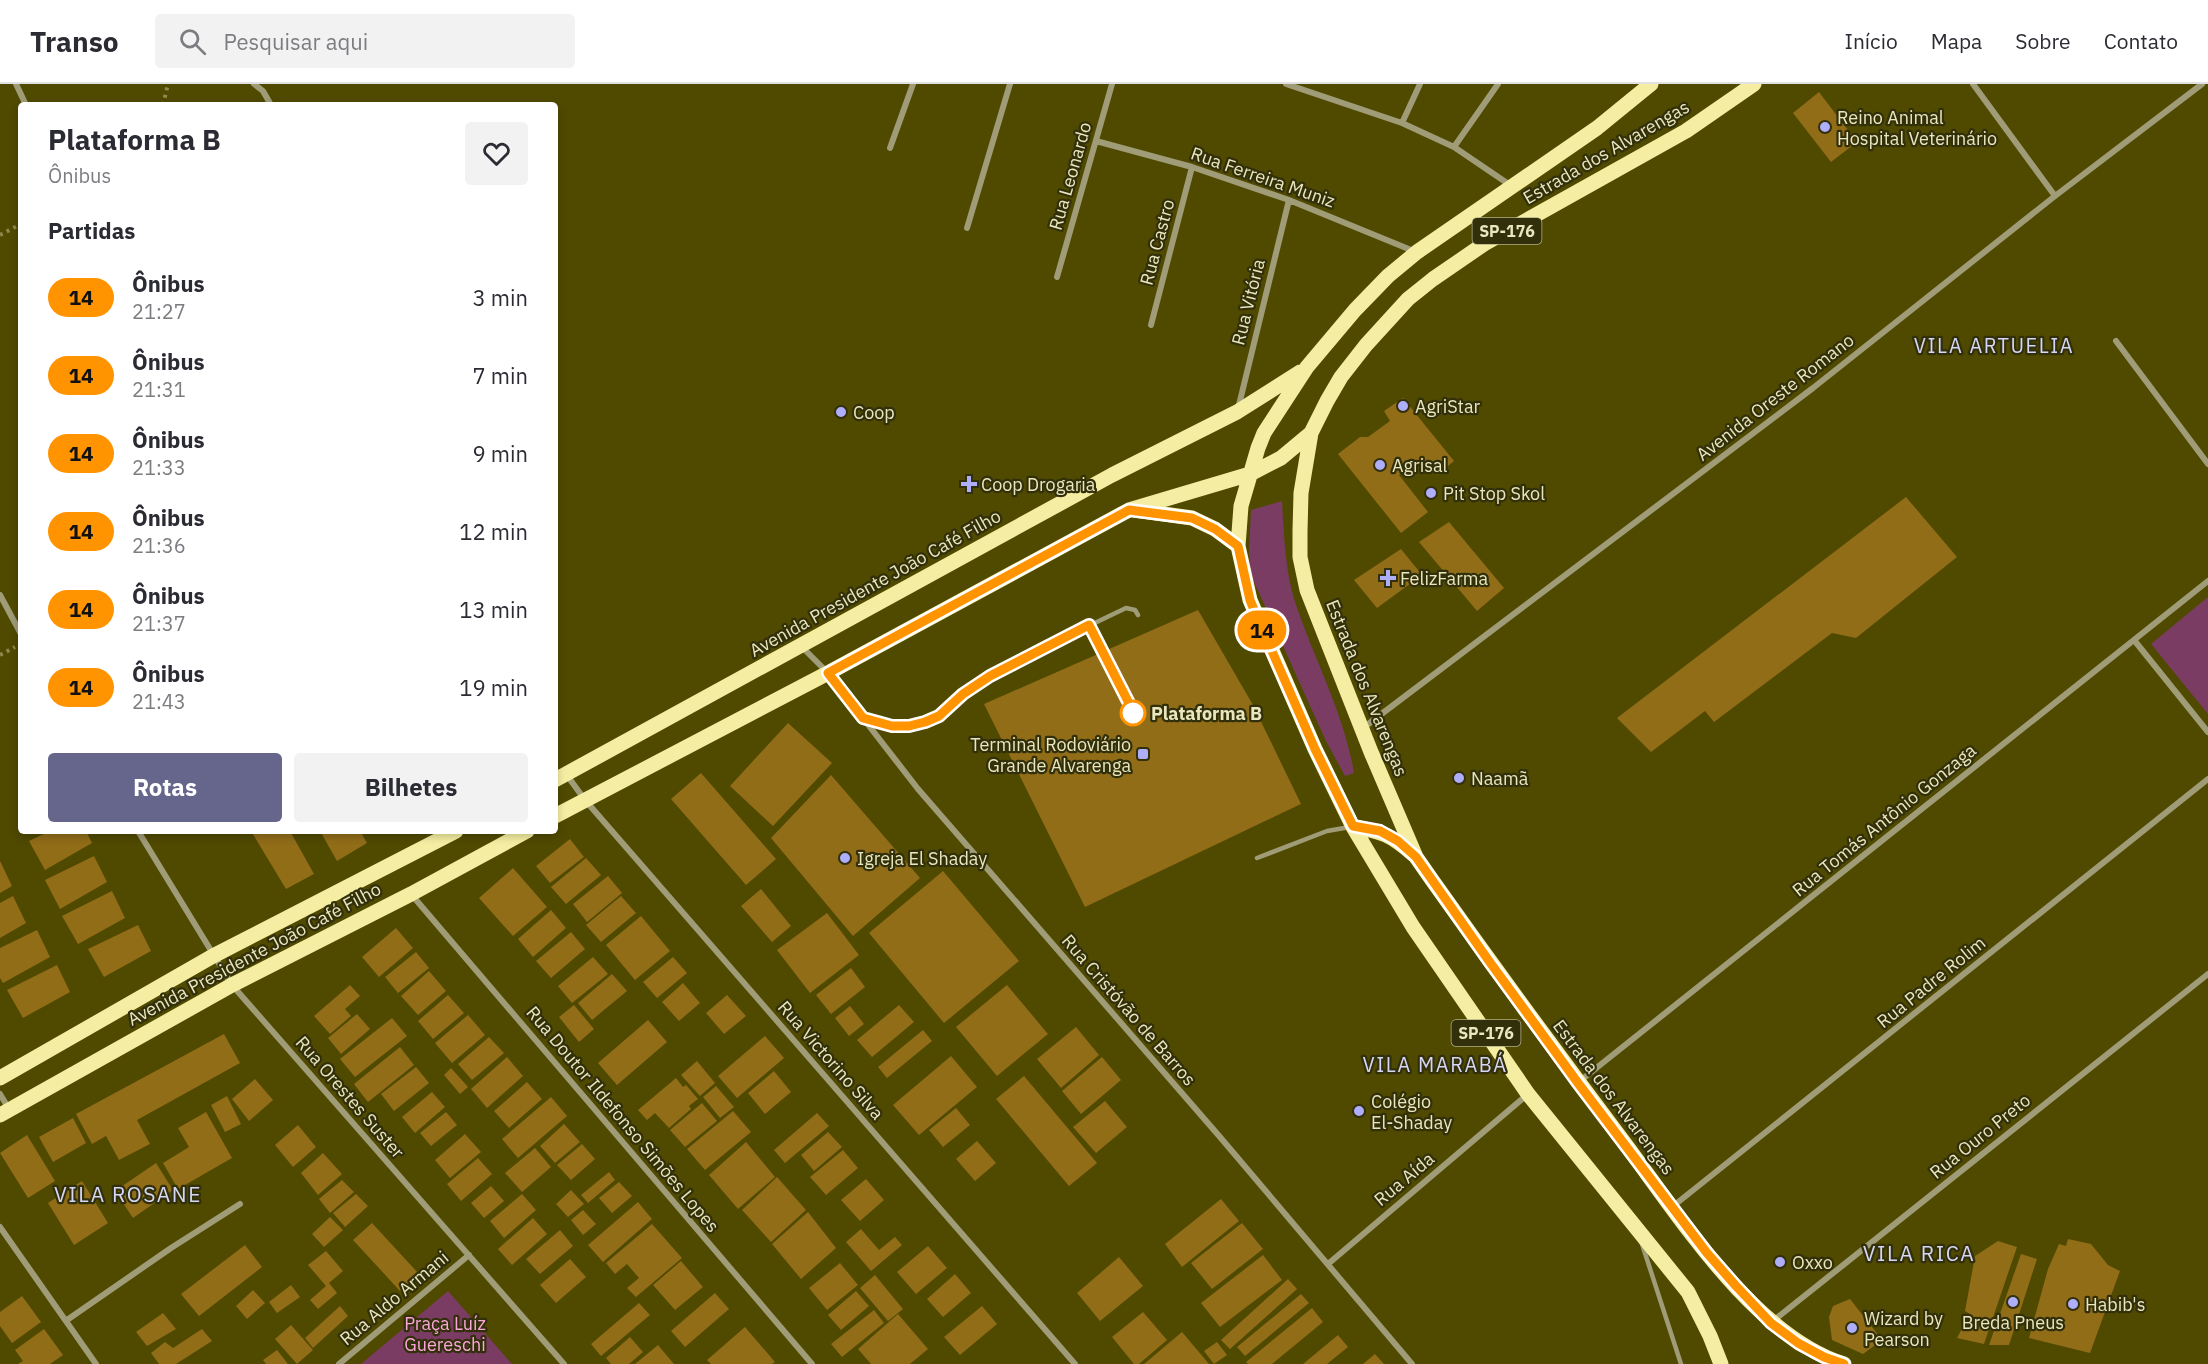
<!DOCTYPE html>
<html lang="pt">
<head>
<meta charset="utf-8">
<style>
  body { margin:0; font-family:"IBM Plex Sans",sans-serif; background:#f2f2f3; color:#2b2b33; height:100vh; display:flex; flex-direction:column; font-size:22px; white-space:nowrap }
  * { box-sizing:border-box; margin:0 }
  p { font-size:20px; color:#7c7c81 }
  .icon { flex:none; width:33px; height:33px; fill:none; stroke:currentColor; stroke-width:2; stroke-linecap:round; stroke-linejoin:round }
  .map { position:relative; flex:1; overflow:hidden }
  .side { position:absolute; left:18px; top:18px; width:540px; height:732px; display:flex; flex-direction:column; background:#fff; border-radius:6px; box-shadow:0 3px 9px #0003 }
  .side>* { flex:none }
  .badge { padding:0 12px; border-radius:20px; font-size:21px; line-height:39px }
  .map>.badge { position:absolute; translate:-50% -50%; box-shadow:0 0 0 3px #fff }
  h2 { padding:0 30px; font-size:22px; line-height:54px }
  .round { display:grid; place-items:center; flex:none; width:63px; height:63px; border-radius:6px; background:#f2f2f3 }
  .summary { display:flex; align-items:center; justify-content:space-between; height:102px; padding:0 30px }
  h1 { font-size:28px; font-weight:700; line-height:45px }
  .cta { display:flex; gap:12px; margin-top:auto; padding:12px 30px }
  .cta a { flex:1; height:69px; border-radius:6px; background:#66668d; color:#fff; font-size:24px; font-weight:700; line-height:69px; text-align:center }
  .cta a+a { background:#f2f2f3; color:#2b2b33 }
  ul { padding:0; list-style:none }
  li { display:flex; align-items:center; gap:18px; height:78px; padding:0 30px }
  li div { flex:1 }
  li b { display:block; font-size:22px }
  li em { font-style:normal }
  li .badge { min-width:66px; font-weight:700; text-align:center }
  header { display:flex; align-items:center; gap:36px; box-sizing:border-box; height:84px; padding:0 30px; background:#fff; border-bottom:2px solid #e1e1e2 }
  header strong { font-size:28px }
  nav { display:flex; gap:33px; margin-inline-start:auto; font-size:21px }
  .search { width:420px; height:54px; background:#f2f2f3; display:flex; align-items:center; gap:15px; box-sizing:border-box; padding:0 21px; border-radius:6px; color:#7c7c81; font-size:22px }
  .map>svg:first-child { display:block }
  .green { fill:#7b3c63 }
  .building { fill:#916d18 }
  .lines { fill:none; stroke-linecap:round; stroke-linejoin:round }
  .path { stroke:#8e884c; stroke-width:4; stroke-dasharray:3 4.5; stroke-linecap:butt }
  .lane { stroke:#9f9c77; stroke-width:4.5 }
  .street { stroke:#9f9c77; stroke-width:6 }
  .primary { stroke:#f5eea2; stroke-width:15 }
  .line-casing { stroke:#fff; stroke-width:14 }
  .line { stroke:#ff9300; stroke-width:9 }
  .poi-dot { fill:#aeaefa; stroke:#322f0b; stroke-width:2 }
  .stop-dot { fill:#fff; stroke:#ff9300; stroke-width:3 }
  .labels { text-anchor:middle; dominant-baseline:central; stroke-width:4.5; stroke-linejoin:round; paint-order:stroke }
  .shield { fill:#322f0b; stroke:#b3b088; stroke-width:1.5 }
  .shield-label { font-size:16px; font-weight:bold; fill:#eae7be }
  .poi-label { font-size:18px; fill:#eae7be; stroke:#322f0b; text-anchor:start }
  .street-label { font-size:18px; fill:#eae7be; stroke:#322f0b }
  .stop-label { font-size:18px; font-weight:bold; fill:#eae7be; stroke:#322f0b; text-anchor:start }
  .park-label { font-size:18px; fill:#faa7d8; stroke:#322f0b }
  .neighbourhood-label { font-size:20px; letter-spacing:1.5px; fill:#d5d7f4; stroke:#322f0b }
  .quarter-label { font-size:21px; letter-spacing:1.5px; fill:#d5d7f4; stroke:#322f0b }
</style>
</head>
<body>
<header>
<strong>Transo</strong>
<div class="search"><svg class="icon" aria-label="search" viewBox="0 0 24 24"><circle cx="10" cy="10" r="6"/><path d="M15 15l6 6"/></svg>Pesquisar aqui</div>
<nav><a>Início</a><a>Mapa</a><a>Sobre</a><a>Contato</a></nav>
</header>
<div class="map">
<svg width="2208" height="1280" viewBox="0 0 2208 1280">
  <rect width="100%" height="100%" fill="#504900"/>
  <path class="green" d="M1282,417C1284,452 1285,485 1295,518C1314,575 1344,629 1354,689L1345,692L1325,655L1251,491L1249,469L1251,426Z
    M2208,513V630L2151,560Z
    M448,1207L512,1280H361Z"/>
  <path class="building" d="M1819,8L1857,58L1831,78L1793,29Z
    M1403,314L1454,377L1437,391L1424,376L1399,391L1428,428L1401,449L1338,370L1360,353H1368L1390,337L1384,327Z
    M1906,413L1957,473L1856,554L1832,549L1714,638L1705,627L1651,668L1617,634Z
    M1449,438L1504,504L1477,527L1419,458Z
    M1401,465L1422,491L1377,524L1354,496Z
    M1198,526L1253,621L1301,720L1085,823L984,620Z
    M788,639L832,679L773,742L730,702Z
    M701,689L776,775L746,801L671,715Z
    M831,691L920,794L853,852L771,754Z
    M50,747H86L92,759L45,786L29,757Z
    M251,747H290L314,790L286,805Z
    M320,747H360L367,759L337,777Z
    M570,755L584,773L550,799L536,782Z
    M94,772L107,798L60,825L45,796Z
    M586,774L601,791L566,820L551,803Z
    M0,777L12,802L0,809Z
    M513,784L547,823L513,852L479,814Z
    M943,787L1019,877L944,939L869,849Z
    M608,792L622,809L587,838L573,820Z
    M761,805L791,842L772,858L741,822Z
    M112,807L125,834L78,860L62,832Z
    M13,812L26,839L0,854V819Z
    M621,812L636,829L601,858L586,841Z
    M551,826L566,844L533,873L518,855Z
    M827,829L859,871L810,909L777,866Z
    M641,832L670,867L635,896L606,861Z
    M138,841L151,867L104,893L88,865Z
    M396,844L413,864L379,893L362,873Z
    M37,846L50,873L3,899L0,894V864Z
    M571,848L585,865L551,894L536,877Z
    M416,868L429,884L398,909L385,893Z
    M593,873L608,890L572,919L558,902Z
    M673,873L687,889L657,914L643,898Z
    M57,881L70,908L23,934L7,906Z
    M851,884L865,903L831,930L816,911Z
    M429,887L446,907L418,931L401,912Z
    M612,890L627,907L592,936L578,919Z
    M683,899L700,919L679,937L662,918Z
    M350,901L360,912L345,925L351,932L330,950L314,932Z
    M1007,901L1048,950L997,992L956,943Z
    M448,911L464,929L433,955L418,937Z
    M727,911L746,932L724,950L706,929Z
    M574,921L594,945L579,958L559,933Z
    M899,921L914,938L872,973L857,956Z
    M850,922L864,940L849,952L835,934Z
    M357,930L370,945L341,970L328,954Z
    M468,931L485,951L452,979L435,959Z
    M392,934L407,952L355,993L340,975Z
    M648,936L667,958L617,1001L598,979Z
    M1076,943L1099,971L1061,1004L1037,975Z
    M923,946L932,957L887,994L878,983Z
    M224,950L240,979L137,1036L150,1060L119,1076L106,1052L92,1060L76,1030Z
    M765,952L784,974L737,1014L718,992Z
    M489,953L504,969L472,996L458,980Z
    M400,963L414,981L368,1018L354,1000Z
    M951,972L977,1003L919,1051L893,1021Z
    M507,973L523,992L487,1024L471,1005Z
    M1102,973L1121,996L1081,1030L1062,1007Z
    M697,977L715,999L700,1012L681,991Z
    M416,983L429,999L394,1027L381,1010Z
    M451,984L468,1003L460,1010L444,991Z
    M774,987L791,1008L765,1030L748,1009Z
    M1024,992L1097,1079L1069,1102L996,1015Z
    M676,994L683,1003L686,1001L698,1015L689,1022L691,1025L669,1044L655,1029L647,1036L638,1026Z
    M255,995L273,1016L249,1037L232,1015Z
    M527,998L542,1015L509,1044L494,1027Z
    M716,1002L734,1023L720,1034L703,1013Z
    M432,1008L445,1023L415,1049L402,1033Z
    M227,1012L241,1040L225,1048L211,1021Z
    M551,1013L567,1032L518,1074L502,1055Z
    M1105,1017L1127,1043L1096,1069L1073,1043Z
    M702,1019L717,1037L685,1063L670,1046Z
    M956,1024L970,1041L943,1063L929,1046Z
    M733,1027L751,1048L705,1086L687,1065Z
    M206,1028L232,1074L178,1105L163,1079L189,1063L178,1044Z
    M446,1028L457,1041L431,1062L420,1049Z
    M817,1029L829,1042L785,1079L774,1066Z
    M73,1034L86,1059L53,1078L39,1053Z
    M564,1040L580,1058L555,1079L540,1062Z
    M298,1041L316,1063L293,1083L275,1061Z
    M828,1048L842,1063L814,1087L801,1071Z
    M465,1050L481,1068L450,1094L435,1076Z
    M27,1051L55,1097L28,1114L0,1069Z
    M977,1057L996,1079L975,1097L956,1075Z
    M746,1058L775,1093L738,1125L709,1091Z
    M582,1060L595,1075L571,1096L557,1081Z
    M535,1064L551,1083L522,1108L505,1089Z
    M843,1066L858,1084L826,1111L810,1093Z
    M323,1069L342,1090L318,1111L301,1089Z
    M478,1074L492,1090L461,1117L447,1100Z
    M156,1079L173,1106L133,1134L115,1107Z
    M609,1088L615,1096L588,1119L581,1111Z
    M777,1093L806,1126L771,1158L742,1126Z
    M866,1095L884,1116L860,1137L841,1116Z
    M342,1096L354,1108L330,1129L319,1115Z
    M82,1097L108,1139L74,1161L48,1119Z
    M619,1098L632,1112L612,1129L599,1114Z
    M491,1102L504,1117L484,1134L471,1119Z
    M571,1106L584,1120L568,1133L556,1120Z
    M356,1110L368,1122L345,1143L333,1129Z
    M522,1110L536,1126L504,1154L490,1137Z
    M1221,1115L1239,1137L1182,1183L1165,1160Z
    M638,1118L652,1135L603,1178L588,1161Z
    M583,1126L596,1140L583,1151L571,1136Z
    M808,1128L836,1164L801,1195L772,1160Z
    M330,1133L343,1146L324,1163L312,1150Z
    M533,1134L547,1150L512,1181L498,1165Z
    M372,1139L419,1190L400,1207L353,1156Z
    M1242,1139L1263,1165L1212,1205L1191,1179Z
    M652,1140L682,1174L636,1213L627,1204L639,1194L627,1180L615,1190L606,1179Z
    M861,1145L879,1166L895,1153L902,1161L871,1187L846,1158Z
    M560,1146L573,1162L540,1190L526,1175Z
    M2068,1155L2091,1160L2108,1181L2120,1187L2090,1269L2029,1254L2048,1185L2059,1160L2066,1162Z
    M1998,1157L2017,1163L1984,1260L1957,1254L1970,1230L1965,1227L1975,1172Z
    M245,1161L262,1183L199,1232L181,1210Z
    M928,1162L947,1184L916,1210L897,1188Z
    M326,1167L343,1187L329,1199L337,1209L318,1225L310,1216L326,1202L308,1181Z
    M2021,1170L2037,1175L2009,1261H1989Z
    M1263,1171L1282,1196L1220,1243L1201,1219Z
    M1119,1173L1143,1202L1100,1237L1077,1209Z
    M570,1175L586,1193L556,1219L540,1201Z
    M681,1177L703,1203L675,1226L653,1201Z
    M840,1179L858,1201L827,1226L809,1204Z
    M955,1190L971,1209L943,1233L927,1215Z
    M875,1191L903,1225L888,1237L860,1204Z
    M1288,1195L1297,1205L1230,1265L1221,1256Z
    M291,1201L300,1213L277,1229L269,1218Z
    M253,1206L265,1219L247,1235L236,1222Z
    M856,1207L869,1222L841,1246L828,1231Z
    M715,1209L729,1225L685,1263L671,1247Z
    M1301,1210L1309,1219L1245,1272L1237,1263Z
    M22,1212L41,1238L12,1259L0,1242V1228Z
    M1850,1215L1882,1256L1863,1270L1832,1256L1829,1233L1833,1222Z
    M639,1219L650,1231L601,1272L591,1260Z
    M340,1222L348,1232L313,1264L305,1254Z
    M982,1222L997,1240L960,1271L944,1253Z
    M1312,1224L1323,1238L1272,1280H1248L1246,1278Z
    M874,1226L884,1239L842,1273L831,1260Z
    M1143,1228L1167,1256L1139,1280H1134L1112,1253Z
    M163,1229L176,1245L147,1262L136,1248Z
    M898,1230L928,1265L910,1280H871L858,1265Z
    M291,1241L313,1266L297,1280L275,1255Z
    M745,1243L775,1278L772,1280H711L707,1276Z
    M44,1245L63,1271L50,1280H18L23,1277L15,1266Z
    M202,1245L212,1257L176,1280H159L151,1269L165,1258L173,1264Z
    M1182,1248L1209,1280H1144Z
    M1338,1251L1348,1263L1327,1280H1303Z
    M630,1253L643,1268L629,1280H611L606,1274Z
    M1217,1258L1227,1271L1214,1280L1204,1267Z
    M658,1261L674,1280H635Z
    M277,1266L288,1280H266L263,1276Z
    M1375,1270L1384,1280H1363Z"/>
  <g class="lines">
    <path class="path" d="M163,21L168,0
      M0,151L21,140
      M0,571L15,563"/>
    <path class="lane" d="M863,634L893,641L909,642L925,638L939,632L963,610L990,592L1051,560L1126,524L1135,526L1138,531
      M1257,774L1327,747L1350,743
      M1642,1160L1681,1280"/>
    <path class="street" d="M16,0L26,21
      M254,0L263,7L271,21
      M1286,0L1402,39L1454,63L1510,101
      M1973,0L2055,112
      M1402,39L1420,0
      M1096,57L1192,83L1289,116L1416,168
      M1454,63L1498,0
      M890,64L913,0
      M967,144L1010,0
      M1057,193L1112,0
      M1151,241L1192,83
      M2116,257L2208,380
      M1238,325L1289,116
      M0,511L21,550
      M2134,556L2208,648
      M802,563L828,589L918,705L1220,1053L1412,1280
      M1363,644L1813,304L2055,112L2202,0
      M566,690L585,716L1075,1280
      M138,747L232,901L564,1280
      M411,810L812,1280
      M1580,997L2208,497
      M0,1010L9,1025
      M1672,1123L2208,695
      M0,1143L96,1280
      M1328,1180L1528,1010
      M67,1236L171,1164L240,1120
      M1773,1237L2208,890
      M339,1280L469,1171"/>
    <path class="primary" d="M1651,0L1597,44L1417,168L1388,192L1355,226L1307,283L1264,349L1258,364L1241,422L1238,462L1250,516L1315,665L1353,743L1413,843L1528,1010L1688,1208L1710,1252L1721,1280
      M1754,0L1686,47L1484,160L1433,195L1408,215L1366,261L1341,293L1327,317L1311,349L1301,409L1300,447V473L1307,506L1371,668L1416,773L1432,796C1493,882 1556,968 1620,1053C1677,1128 1752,1251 1844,1280
      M1135,426L1192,434L1215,445L1238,462
      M555,696L1112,391L1237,328L1300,288
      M555,732L828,589L1129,426L1250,390L1281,374L1311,349
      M1353,743C1382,747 1391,751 1414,771
      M0,994L213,872L456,747
      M0,1031L232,901L411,810L527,747"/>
  </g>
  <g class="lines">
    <g class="line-casing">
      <path id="line" d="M1134,629L1089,541L990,592L963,610L939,632L925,638L909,642H892L863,634L828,589L1129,426L1192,434L1215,445L1238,462L1250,516L1257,533L1315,665L1353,742L1380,747L1398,757L1416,773L1489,877L1578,999L1707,1169L1736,1202L1771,1239L1798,1259L1824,1273L1844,1280"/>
    </g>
    <use href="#line" class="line"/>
  </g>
  <g class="poi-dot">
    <circle cx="1825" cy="43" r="6"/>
    <circle cx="1403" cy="322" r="6"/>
    <circle cx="841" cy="328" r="6"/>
    <circle cx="1380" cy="381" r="6"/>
    <path d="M966 391h6v6h6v6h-6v6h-6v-6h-6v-6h6z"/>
    <circle cx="1431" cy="409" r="6"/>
    <path d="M1385 485h6v6h6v6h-6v6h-6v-6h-6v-6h6z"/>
    <rect x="1137" y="664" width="12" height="12" rx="3"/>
    <circle cx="1459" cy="694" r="6"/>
    <circle cx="845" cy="774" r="6"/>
    <circle cx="1359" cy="1027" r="6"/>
    <circle cx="1780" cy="1178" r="6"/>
    <circle cx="2013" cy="1218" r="6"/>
    <circle cx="2073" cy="1220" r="6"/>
    <circle cx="1852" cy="1244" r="6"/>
  </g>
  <circle class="stop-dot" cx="1133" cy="629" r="12"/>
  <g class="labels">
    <g class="shield">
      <rect x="1472.5" y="134" width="69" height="26" rx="4.5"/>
      <rect x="1451.5" y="936" width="69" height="26" rx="4.5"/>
    </g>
    <g class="shield-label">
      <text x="1507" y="147">SP-176</text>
      <text x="1486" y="949">SP-176</text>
    </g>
    <g class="poi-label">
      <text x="1837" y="33">Reino Animal<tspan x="1837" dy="21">Hospital Veterinário</tspan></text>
      <text x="1415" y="322">AgriStar</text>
      <text x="853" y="328">Coop</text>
      <text x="1392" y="381">Agrisal</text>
      <text x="981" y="400">Coop Drogaria</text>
      <text x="1443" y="409">Pit Stop Skol</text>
      <text x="1400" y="494">FelizFarma</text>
      <text x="1131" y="660" text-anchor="end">Terminal Rodoviário<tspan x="1131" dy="21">Grande Alvarenga</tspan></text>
      <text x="1471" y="694">Naamã</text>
      <text x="857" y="774">Igreja El Shaday</text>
      <text x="1371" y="1017">Colégio<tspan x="1371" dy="21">El-Shaday</tspan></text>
      <text x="1792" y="1178">Oxxo</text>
      <text x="2085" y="1220">Habib's</text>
      <text x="1864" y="1234">Wizard by<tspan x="1864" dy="21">Pearson</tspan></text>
      <text x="2013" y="1238" text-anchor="middle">Breda Pneus</text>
    </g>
    <g class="street-label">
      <text transform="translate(1606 68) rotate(-30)">Estrada dos Alvarengas</text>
      <text transform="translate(1070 92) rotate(-74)">Rua Leonardo</text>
      <text transform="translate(1263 93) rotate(19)">Rua Ferreira Muniz</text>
      <text transform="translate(1157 158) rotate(-75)">Rua Castro</text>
      <text transform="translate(1248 218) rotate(-76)">Rua Vitória</text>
      <text transform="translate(1775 313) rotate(-38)">Avenida Oreste Romano</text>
      <text transform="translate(875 499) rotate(-29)">Avenida Presidente João Café Filho</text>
      <text transform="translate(1367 604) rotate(68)">Estrada dos Alvarengas</text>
      <text transform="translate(1884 736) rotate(-39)">Rua Tomás Antônio Gonzaga</text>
      <text transform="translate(254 870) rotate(-28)">Avenida Presidente João Café Filho</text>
      <text transform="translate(1931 898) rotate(-39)">Rua Padre Rolim</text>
      <text transform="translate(1129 926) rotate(49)">Rua Cristóvão de Barros</text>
      <text transform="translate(831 976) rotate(49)">Rua Victorino Silva</text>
      <text transform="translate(350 1013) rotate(49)">Rua Orestes Suster</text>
      <text transform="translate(1614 1013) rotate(53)">Estrada dos Alvarengas</text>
      <text transform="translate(623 1035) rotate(50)">Rua Doutor Ildefonso Simões Lopes</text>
      <text transform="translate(1980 1052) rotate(-39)">Rua Ouro Preto</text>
      <text transform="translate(1404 1095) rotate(-40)">Rua Aída</text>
      <text transform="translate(394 1214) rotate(-40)">Rua Aldo Armani</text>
    </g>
    <g class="stop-label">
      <text x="1151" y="629">Plataforma B</text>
    </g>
    <g class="park-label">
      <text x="445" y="1239">Praça Luíz<tspan x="445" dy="21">Guereschi</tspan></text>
    </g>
    <g class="neighbourhood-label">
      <text x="1994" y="261">VILA ARTUELIA</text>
      <text x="1435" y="980">VILA MARABÁ</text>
    </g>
    <g class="quarter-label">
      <text x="128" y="1110">VILA ROSANE</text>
      <text x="1919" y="1169">VILA RICA</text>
    </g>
  </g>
</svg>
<b class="badge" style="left:1262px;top:546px;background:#ff9300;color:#111">14</b>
<section class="side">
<div class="summary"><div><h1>Plataforma B</h1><p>Ônibus</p></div><a class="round"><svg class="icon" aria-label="heart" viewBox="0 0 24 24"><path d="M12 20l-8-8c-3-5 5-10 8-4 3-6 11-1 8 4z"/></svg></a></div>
<h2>Partidas</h2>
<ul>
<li><span class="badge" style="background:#ff9300;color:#111">14</span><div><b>Ônibus</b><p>21:27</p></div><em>3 min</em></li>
<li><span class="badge" style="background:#ff9300;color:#111">14</span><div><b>Ônibus</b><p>21:31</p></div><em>7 min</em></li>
<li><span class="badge" style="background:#ff9300;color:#111">14</span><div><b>Ônibus</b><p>21:33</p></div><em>9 min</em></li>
<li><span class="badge" style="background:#ff9300;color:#111">14</span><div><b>Ônibus</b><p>21:36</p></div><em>12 min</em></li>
<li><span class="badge" style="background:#ff9300;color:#111">14</span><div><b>Ônibus</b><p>21:37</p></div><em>13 min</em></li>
<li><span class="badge" style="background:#ff9300;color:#111">14</span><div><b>Ônibus</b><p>21:43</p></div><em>19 min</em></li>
</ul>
<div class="cta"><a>Rotas</a><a>Bilhetes</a></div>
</section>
</div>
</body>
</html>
